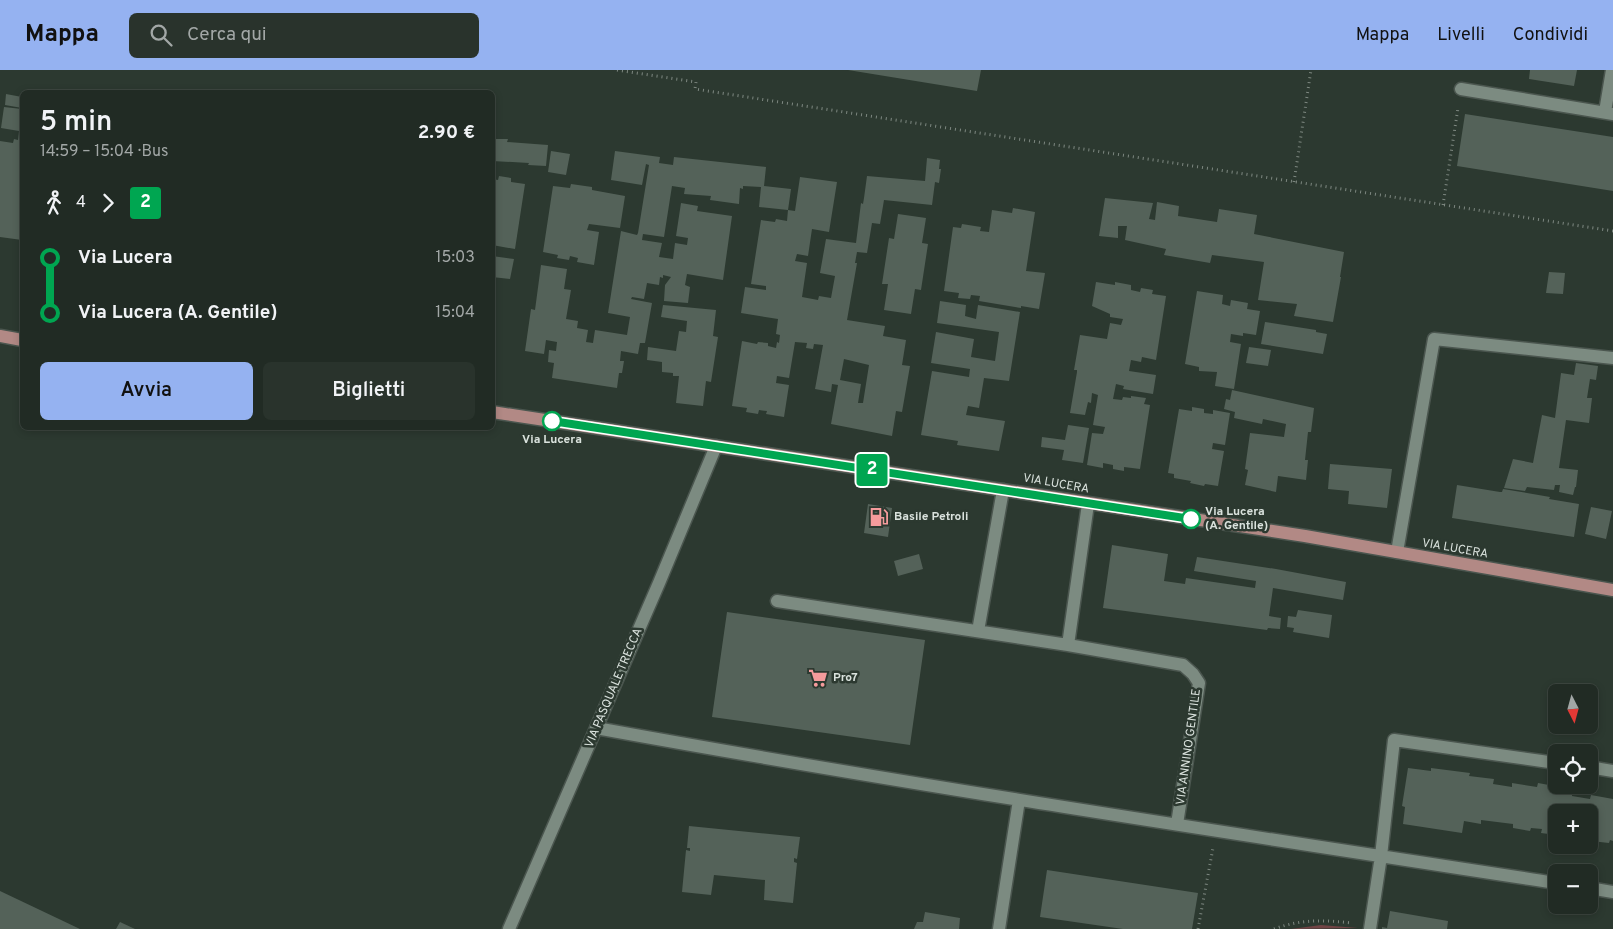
<!DOCTYPE html>
<html lang="it">
<head>
<meta charset="utf-8">
<style>
  body { margin:0; font-family:Overpass,sans-serif; background:#29332c; color:#f1f3f6; height:100vh; display:flex; flex-direction:column; font-size:19px; white-space:nowrap }
  * { box-sizing:border-box; margin:0 }
  p { font-size:16px; color:#a2a7a6 }
  .icon { flex:none; width:28px; height:28px; fill:none; stroke:currentColor; stroke-width:2; stroke-linecap:round; stroke-linejoin:round }
  .map { position:relative; flex:1; overflow:hidden }
  .details { position:absolute; left:20px; top:20px; width:475px; height:340px; display:flex; flex-direction:column; background:#212b24; border-radius:8px; box-shadow:0 2px 8px #0003,0 0 0 1px #3e4741 }
  .details>* { flex:none }
  .badge { padding:0 10px; border-radius:4px; font-size:18px; line-height:32px }
  .needle { width:32px; rotate:174deg }
  .tools { position:absolute; left:1548px; top:614px; display:grid; gap:10px }
  .tools a { display:grid; place-items:center; width:50px; height:50px; border-radius:8px; background:#212b24; box-shadow:0 2px 8px #0003,0 0 0 1px #3e4741; font-size:25px }
  .map>.badge { position:absolute; translate:-50% -50%; box-shadow:0 0 0 2px #fff }
  .legs { display:flex; align-items:center; gap:8px; height:55px; padding:0 20px; font-size:16px }
  .legs p { margin-inline-start:auto }
  .headline { display:flex; align-items:center; justify-content:space-between; height:85px; padding:0 20px }
  h1 { font-size:28px; font-weight:600; line-height:38px }
  .action { display:flex; gap:10px; margin-top:auto; padding:10px 20px }
  .action a { flex:1; height:58px; border-radius:8px; background:#95b2f1; color:#111; font-size:20px; font-weight:600; line-height:58px; text-align:center }
  .action a+a { background:#29332c; color:#f1f3f6 }
  ul { padding:0 20px; list-style:none }
  li { display:flex; align-items:center; gap:18px; height:55px; font-size:19px }
  li i { display:grid; place-items:center; width:8px; height:100%; margin:0 6px; background:currentColor }
  li i::after { content:''; width:12px; height:12px; margin:-6px; border:4px solid; border-radius:50%; background:#212b24 }
  li p { margin-inline-start:auto }
  li:first-child i { background:linear-gradient(#0000 50%,currentColor 0) }
  li:last-child i { background:linear-gradient(currentColor 50%,#0000 0) }
  header { display:flex; align-items:center; gap:30px; box-sizing:border-box; height:70px; padding:0 25px; background:#95b2f1; color:#111 }
  header strong { font-size:24px }
  nav { display:flex; gap:28px; margin-inline-start:auto; font-size:18px }
  .search { width:350px; height:45px; background:#29332c; display:flex; align-items:center; gap:12px; box-sizing:border-box; padding:0 18px; border-radius:8px; color:#a2a7a6; font-size:19px }
  .map>svg:first-child { display:block }
  .green { fill:#714445 }
  .building { fill:#546259; fill-rule:evenodd }
  .lines { fill:none; stroke-linecap:round; stroke-linejoin:round }
  .minor-casing { stroke:#4b564f; stroke-width:15 }
  .major-casing { stroke:#4b564f; stroke-width:15 }
  .path { stroke:#7e8881; stroke-width:3; stroke-dasharray:1 4; stroke-linecap:butt }
  .minor { stroke:#7c8b81; stroke-width:12 }
  .major { stroke:#b28985; stroke-width:12 }
  .line-1-casing { stroke:#fff; stroke-width:11 }
  .line-1 { stroke:#00a651; stroke-width:8 }
  .stop-1-dot { fill:#fff; stroke:#00a651; stroke-width:2.5 }
  .labels { text-anchor:middle; dominant-baseline:central; stroke-width:5; stroke-linejoin:round; paint-order:stroke }
  .stop-label { font-size:12px; font-weight:bold; fill:#dae2dd; stroke:#2c3930 }
  .street-label { font-size:12px; fill:#dae2dd; stroke:#2c3930 }
  .poi-label { font-size:12px; font-weight:bold; fill:#dae2dd; stroke:#2c3930; text-anchor:start }
</style>
</head>
<body>
<header>
<strong>Mappa</strong>
<div class="search"><svg class="icon" aria-label="search" viewBox="0 0 24 24"><circle cx="10" cy="10" r="6"/><path d="M15 15l6 6"/></svg>Cerca qui</div>
<nav><a>Mappa</a><a>Livelli</a><a>Condividi</a></nav>
</header>
<div class="map">
<svg width="1613" height="859" viewBox="0 0 1613 859">
  <rect width="100%" height="100%" fill="#2c3930"/>
  <path class="green" d="M1321,855L1358,858L1291,859Z"/>
  <path class="building" d="M848,0H981L977,21Z
    M1530,0H1577L1574,16L1529,9Z
    M6,24L22,27V38L5,35Z
    M4,37L22,39V170L0,167V71L13,73L14,69L18,70L19,61L1,58Z
    M1465,44L1613,67V121L1457,96Z
    M494,69H508L507,72L548,75L546,96L528,95L529,93L492,91Z
    M551,81L570,84L566,105L548,102Z
    M615,81L660,87L659,93L673,95L674,87L766,97L764,116L791,119L788,140L759,137L761,117L743,116V119L740,118L739,134L710,130L711,126L684,124L685,118L672,116L664,167L643,164L642,170L662,173L659,187L673,189L675,173L687,175L688,168L676,166L681,133L698,136L697,141L732,146L723,210L687,204L685,215L690,217L688,233L664,231L665,215L671,207L663,205V208L660,207L659,215L647,213L644,229L632,227L631,229L652,233L649,250L645,273H640L638,284L621,281L620,291H624L622,303H619L617,318L552,308L554,293L548,292L549,280L556,281L557,272L546,270L544,284L525,281L531,239L535,240L541,195L567,199L564,219L571,220L566,249L578,251L577,258L588,260L586,272L593,273L595,260L627,265L630,247L608,243L621,161L637,165L638,163L649,95L646,94L642,115L611,110Z
    M927,88L940,90L939,99H941L939,113L935,112L932,135L884,130L880,154L872,153L867,183L857,182L855,193H857L847,250L885,256L883,266L906,270L902,295L910,296L902,342L896,341L892,366L831,354L838,315L832,314L831,322L815,319L823,275L814,274L813,279L806,278L807,273L795,272L789,308L777,306L776,313L789,315L784,347L766,344L767,341L759,340L758,344L746,342L747,338L732,336L742,271L757,274L758,272L768,273V276L776,278L777,272L779,273L780,265L776,264L778,249L741,243L745,217L766,220V216L751,214L761,150L775,152L776,149L787,151L788,140L795,141L800,107L837,112L829,162L812,159L808,186L797,184L795,191L807,193L802,227L818,230L819,226L831,228L835,206L820,203L826,169L856,173L861,133L863,134L864,128L867,106L925,111ZM844,289L869,295L863,333H858L861,314L840,310Z
    M499,106L511,108V112L525,114L515,179L492,175V109L498,110Z
    M571,114L592,117V120L625,126L620,158L589,154L587,160L599,162L594,195L577,192L578,188L570,186L569,190L557,188L558,185L543,182L553,116L570,118Z
    M1105,128L1153,133L1149,149L1155,150L1157,132L1179,136L1178,146L1217,152L1219,139L1257,145L1254,164L1344,182L1340,207H1341L1333,252L1294,246L1297,234L1258,230L1264,192L1212,185L1210,193L1164,185L1166,179L1125,170L1127,156H1118V168L1099,166Z
    M1013,138L1035,142L1026,201L1045,203L1039,239L1021,236V238L979,231L980,226L971,225L970,229L958,228L959,223L944,221L953,157L961,158L962,154L981,157L980,161L989,162L992,140L1012,143Z
    M898,144L926,148L922,173L928,174L921,220L915,219L911,244L884,240L888,214H882L889,168L894,169Z
    M492,186L514,189L510,209L492,207Z
    M1549,202L1565,203L1563,224L1546,223Z
    M1096,212L1115,215V212L1131,215V220L1140,222L1141,218L1153,220L1152,224L1166,226L1156,290L1142,287L1141,292L1131,290L1129,301L1156,305L1153,324L1123,319L1124,316L1116,314L1113,329L1122,330L1123,327L1131,328V326L1146,328L1144,334L1150,335L1140,399L1124,397V401L1113,399V395L1103,393V398L1087,395L1092,363L1103,364L1105,357L1093,355L1098,325L1092,323L1091,333L1088,332L1085,345L1070,343L1077,302V300H1074L1080,265L1107,269L1110,253L1121,255L1123,249L1110,247V244L1092,236Z
    M1197,221L1223,225L1222,234L1230,236L1231,230L1248,233L1247,239L1260,241L1256,265L1243,263V266L1231,264L1230,272L1241,274L1234,319L1215,316L1217,302L1199,301V297L1185,294Z
    M940,231L966,235L965,246L976,249L978,235L1020,242L1009,311L984,308L979,338L968,336L966,345L1005,351L999,381L957,375L958,371L921,365L932,301L969,307L970,299L931,293L936,262L974,269L971,287L995,291L999,262L937,253Z
    M663,235L716,240L713,266L718,267L711,312L706,311L703,336L676,333L679,306H673V303L662,302V292L647,290L648,277L676,281L679,261L686,262L687,251L661,247Z
    M1265,252L1316,260V262L1327,264L1323,284L1261,274Z
    M1249,277L1271,280L1268,296L1246,293Z
    M1576,293L1598,296L1596,310L1590,309L1587,328H1592L1589,353L1566,350L1559,398L1578,400L1576,417H1575L1573,425L1559,422L1560,415H1555L1554,420L1527,417L1525,421L1504,418L1513,389L1533,393L1542,345L1555,348L1561,303L1574,305Z
    M1232,320L1314,338L1311,362H1308L1305,390H1308L1306,410L1278,406L1276,422L1245,415L1248,400L1245,399L1250,363L1284,367L1286,354L1263,349L1262,354L1234,348L1235,342L1224,339L1226,329L1230,330Z
    M1192,337L1204,339V343L1213,344V340L1230,343L1225,375L1213,373L1212,379L1224,381L1218,416L1205,414L1204,416L1190,413L1191,411L1174,408V404L1168,403L1179,339L1192,341Z
    M1068,355L1089,358L1083,393L1062,390L1064,380L1041,377L1042,367L1065,370Z
    M1330,394L1392,399L1387,438L1348,434L1349,421L1328,419Z
    M1457,415L1500,422H1502L1503,419L1527,423L1550,427L1549,429L1579,434L1574,467L1452,448Z
    M868,434L892,438L888,467L864,463Z
    M1591,437L1612,441L1606,469L1585,464Z
    M1112,475L1168,484L1164,511L1185,514L1186,508L1255,518L1256,511L1194,501L1197,487L1276,499L1346,512L1343,530L1273,518L1269,546L1281,548L1280,559L1268,558L1267,560L1103,538Z
    M919,484L923,499L898,506L894,491Z
    M1298,540L1332,545L1329,568L1293,562L1294,558L1287,557L1288,546L1296,547Z
    M727,542L925,570L910,675L712,647Z
    M1408,698L1431,701V698L1470,703L1469,706L1494,709L1493,714L1512,717V713L1537,717L1538,713L1549,715V719L1572,722V726L1590,729L1591,725L1613,729V771L1610,770L1609,773L1591,771L1592,767L1589,766V742H1556V765L1541,763L1542,759L1531,758L1530,761L1513,758V754L1481,750V754L1464,751L1462,763L1403,754L1405,737L1402,736Z
    M689,756L800,767L797,789L794,788V792L797,793L793,833L764,830L765,810L714,805L711,825L682,822L686,780L690,781V778H687Z
    M1047,800L1198,823L1192,859H1123L1040,847Z
    M0,821L80,859H0Z
    M1390,841L1448,851L1447,859H1382V857L1387,858Z
    M925,842L960,848L959,859H914L917,852H923Z
    M120,852L135,859H116Z"/>
  <g class="lines">
    <g class="minor-casing">
      <path id="minor" d="M1461,19L1613,44
        M1605,42L1612,0
        M1397,482L1434,269L1613,288
        M777,531L1068,575L1183,595L1193,604L1199,613L1177,754
        M978,561L1003,420
        M1068,575L1088,434
        M596,658C915,716 1236,764 1556,813
        M1589,697L1613,701
        M1589,818L1613,822
        M509,859L659,513L716,376
        M999,859L1019,730
        M1370,859L1381,786L1394,670L1556,693"/>
    </g>
    <g class="major-casing">
      <path id="major" d="M0,266L22,270
        M492,342L1305,466L1613,520"/>
    </g>
    <path class="path" d="M617,0L696,12L695,19L1613,161
      M1294,112L1311,0
      M1443,135L1458,38
      M1198,859L1213,778
      M1274,859C1301,849 1325,850 1352,853"/>
    <use href="#minor" class="minor"/>
    <use href="#major" class="major"/>
  </g>
  <g class="lines">
    <g class="line-1-casing">
      <path id="line-1" d="M552,351L1191,449"/>
    </g>
    <use href="#line-1" class="line-1"/>
  </g>
  <defs>
    <g id="fuel-bare" transform="scale(1.5)"><path d="M-5.5-6h7V0h2V4h1.3V-2.5L3-4.5l.8-.8L6-3V5H2.5V1h-1V6h-7ZM-4.2-4.7v3.2H.2V-4.7Z" fill="#f59b9c" stroke="#2c3930" stroke-width="2.5" paint-order="stroke"/></g>
    <g id="supermarket-bare" transform="scale(1.5)"><path d="M-6-5.5h2.5l.6 2H6L4.5 2H-2.5L-4.4-4H-6ZM-1.5 3.2a1.3 1.3 0 1 0 .1 0ZM3 3.2a1.3 1.3 0 1 0 .1 0Z" fill="#f59b9c" stroke="#2c3930" stroke-width="2.5" paint-order="stroke"/></g>
  </defs>
  <g fill-rule="evenodd">
    <use href="#fuel-bare" x="879" y="447"/>
    <use href="#supermarket-bare" x="818" y="608"/>
  </g>
  <g class="stop-1-dot">
    <circle cx="552" cy="351" r="9"/>
    <circle cx="1191" cy="449" r="9"/>
  </g>
  <g class="labels">
    <g class="stop-label">
      <text x="552" y="370">Via Lucera</text>
      <text x="1205" y="442" text-anchor="start">Via Lucera<tspan x="1205" dy="14">(A. Gentile)</tspan></text>
    </g>
    <g class="street-label">
      <text transform="translate(1056 414) rotate(10)">VIA LUCERA</text>
      <text transform="translate(1455 479) rotate(10)">VIA LUCERA</text>
      <text transform="translate(614 618) rotate(-67)">VIA PASQUALE TRECCA</text>
      <text transform="translate(1189 677) rotate(-82)">VIA ANNINO GENTILE</text>
    </g>
    <g class="poi-label">
      <text x="894" y="447">Basile Petroli</text>
      <text x="833" y="608">Pro7</text>
    </g>
  </g>
</svg>
<div class="tools">
<a><svg class="needle" viewBox="-14 -14 28 28"><path d="M0-13l5 13h-10z" fill="#e53935"/><path d="M0 13l5-13h-10z" fill="#a2a7a6"/></svg></a>
<a><svg class="icon" aria-label="locate" viewBox="0 0 24 24"><circle cx="12" cy="12" r="6"/><path d="M12 2v4M12 18v4M2 12h4M18 12h4"/></svg></a>
<a>+</a>
<a>−</a>
</div>
<b class="badge" style="left:872px;top:400px;background:#00a651;color:#fff">2</b>
<section class="details">
<div class="headline"><div><h1>5 min</h1><p>14:59 – 15:04 · Bus</p></div><b>2.90 €</b></div>
<div class="legs"><svg class="icon" aria-label="walk" viewBox="0 0 24 24"><circle cx="13" cy="4" r="2"/><path d="M13 8l-2 6 4 7M11 14l-3 7M7 12l3-4h3l4 4"/></svg>4<svg class="icon" aria-label="forward" viewBox="0 0 24 24"><path d="M9 5l7 7-7 7"/></svg><b class="badge" style="background:#00a651;color:#fff">2</b></div>
<ul>
<li><i style="color:#00a651"></i><b>Via Lucera</b><p>15:03</p></li>
<li><i style="color:#00a651"></i><b>Via Lucera (A. Gentile)</b><p>15:04</p></li>
</ul>
<div class="action"><a>Avvia</a><a>Biglietti</a></div>
</section>
</div>
</body>
</html>
